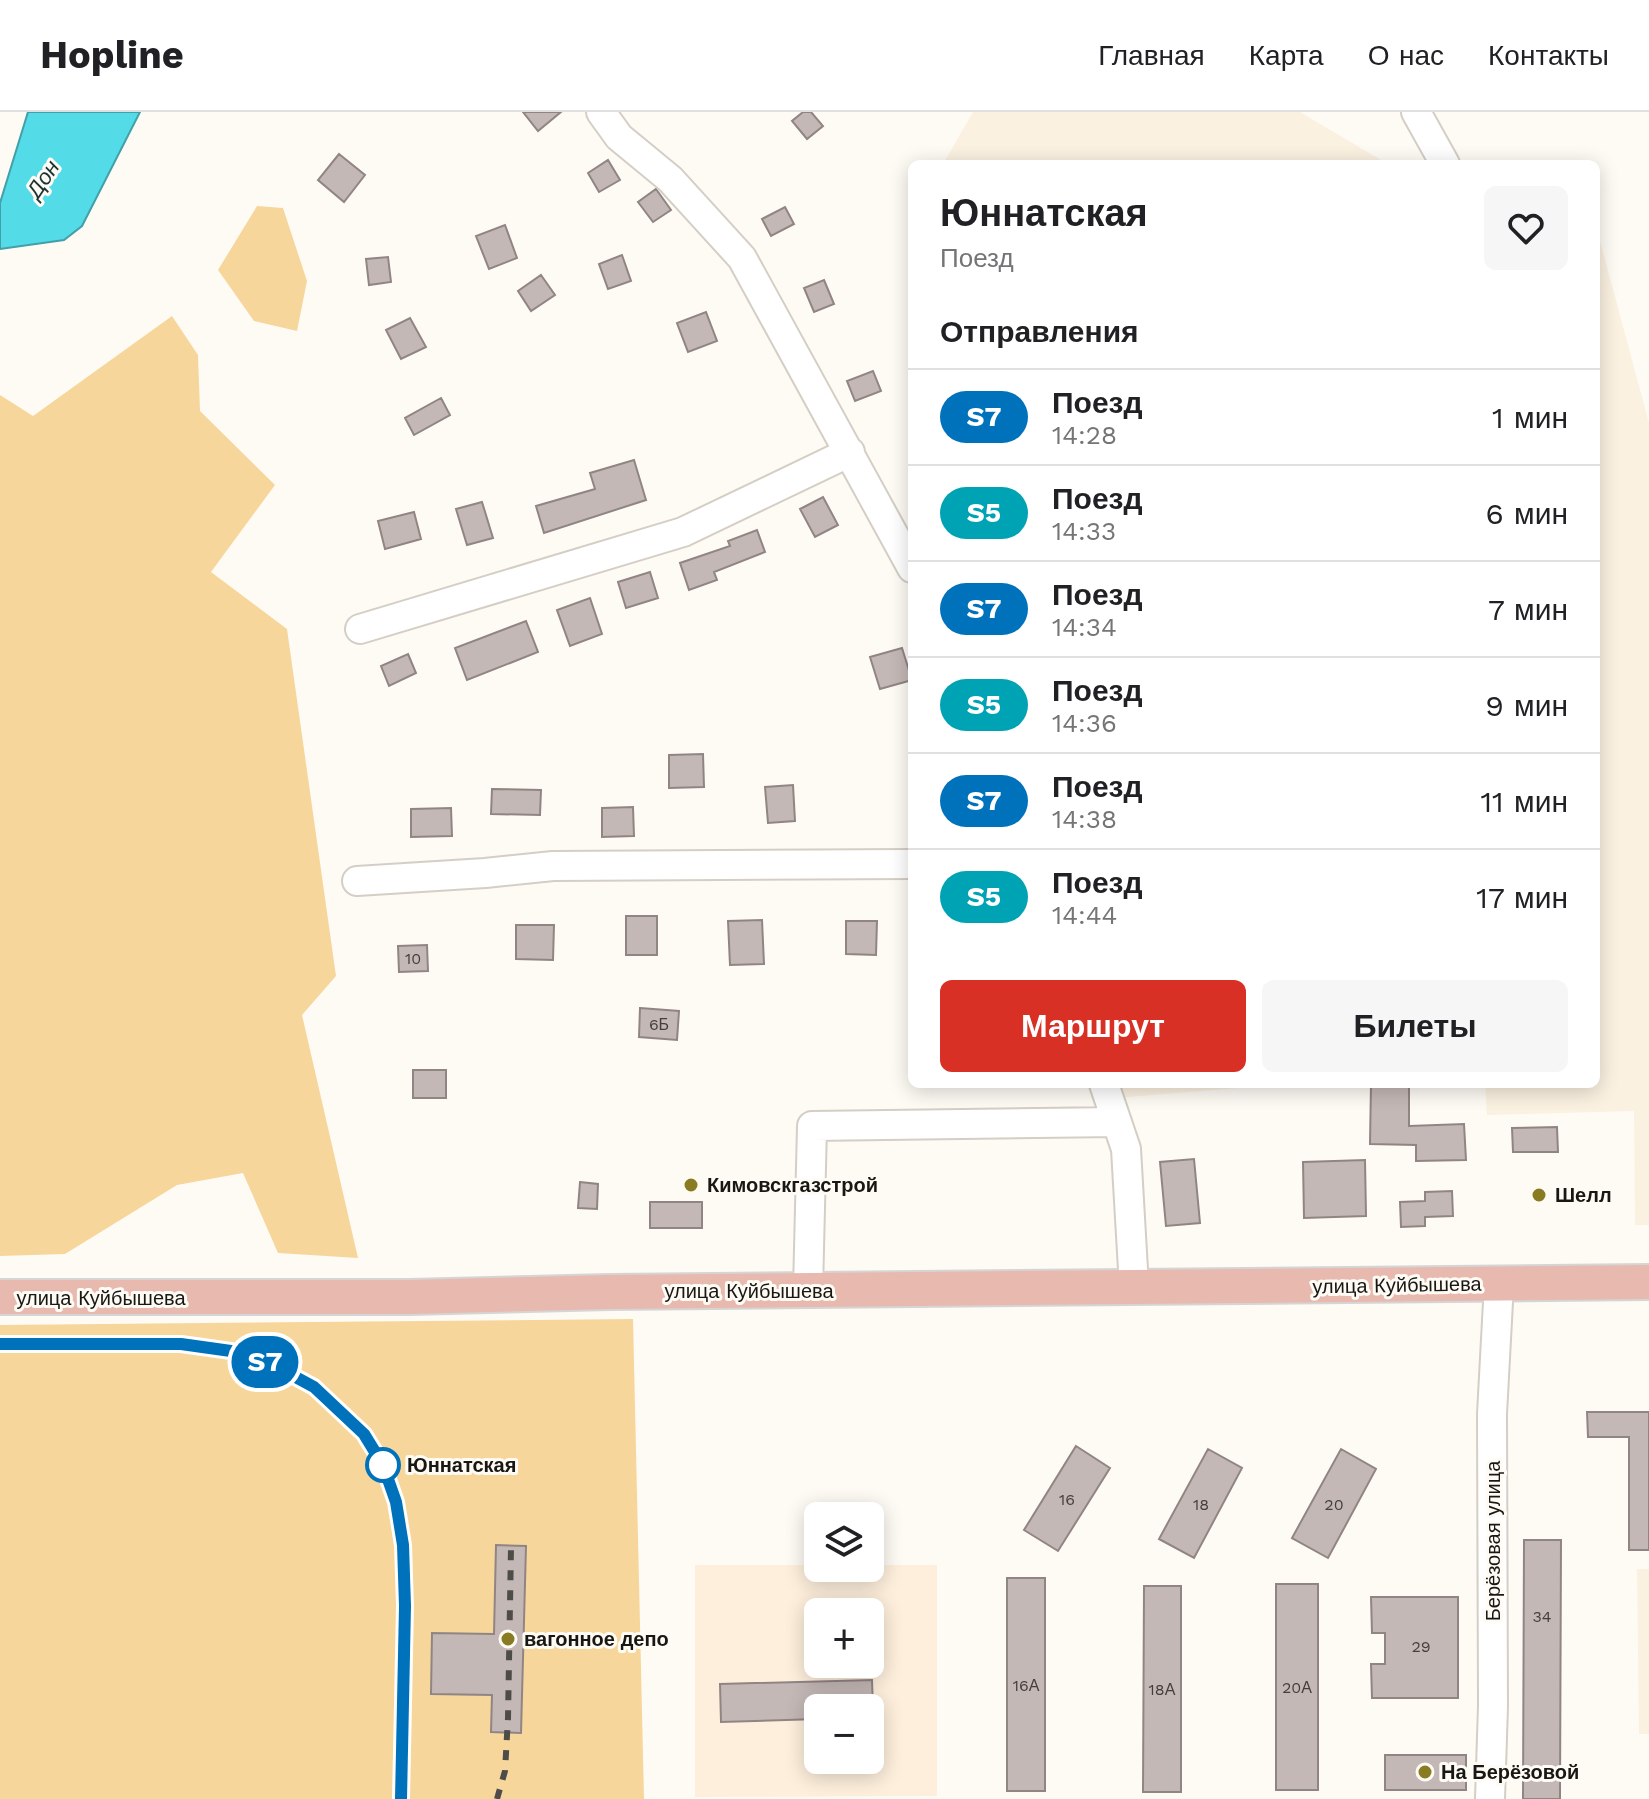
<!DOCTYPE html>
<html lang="ru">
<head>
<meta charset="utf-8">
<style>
  body { margin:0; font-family:"Work Sans",sans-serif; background:#f6f6f6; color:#202124; height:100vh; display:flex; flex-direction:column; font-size:30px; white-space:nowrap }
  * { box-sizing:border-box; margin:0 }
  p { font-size:26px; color:#757577 }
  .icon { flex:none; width:44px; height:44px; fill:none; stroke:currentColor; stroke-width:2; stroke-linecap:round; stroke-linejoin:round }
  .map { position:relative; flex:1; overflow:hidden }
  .side { position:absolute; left:908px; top:48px; width:692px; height:928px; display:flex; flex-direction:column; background:#fff; border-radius:12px; box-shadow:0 4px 20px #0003 }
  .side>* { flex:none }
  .badge { padding:0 16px; border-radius:26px; font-size:28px; line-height:52px }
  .tools { position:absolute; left:804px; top:1390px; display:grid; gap:16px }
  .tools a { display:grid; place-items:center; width:80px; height:80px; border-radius:12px; background:#fff; box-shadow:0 4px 20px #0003; font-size:40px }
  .map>.badge { position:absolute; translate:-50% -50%; box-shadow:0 0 0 4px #fff }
  h2 { padding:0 32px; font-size:30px; line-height:72px }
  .round { display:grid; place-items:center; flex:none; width:84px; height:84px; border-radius:12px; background:#f6f6f6 }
  .headline { display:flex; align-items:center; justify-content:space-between; height:136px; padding:0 32px }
  h1 { font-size:38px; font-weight:800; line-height:60px }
  .primary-button { display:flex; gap:16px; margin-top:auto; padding:16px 32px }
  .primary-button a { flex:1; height:92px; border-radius:12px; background:#d93025; color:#fff; font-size:32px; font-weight:800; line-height:92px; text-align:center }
  .primary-button a+a { background:#f6f6f6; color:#202124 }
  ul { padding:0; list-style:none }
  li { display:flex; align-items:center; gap:24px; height:96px; padding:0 32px; border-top:2px solid #e0e0e0 }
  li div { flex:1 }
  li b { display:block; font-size:30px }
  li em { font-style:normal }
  li .badge { min-width:88px; font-weight:700; text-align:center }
  header { display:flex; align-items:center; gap:48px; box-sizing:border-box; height:112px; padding:0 40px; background:#fff; border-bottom:2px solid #e0e0e0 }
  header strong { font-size:38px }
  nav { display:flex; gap:44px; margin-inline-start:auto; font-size:28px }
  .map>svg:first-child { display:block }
  .built { fill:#fbf1e1 }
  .education { fill:#feefdc; fill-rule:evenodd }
  .green { fill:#f7d69c }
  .water { fill:#54dbe8; stroke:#42a0a8; stroke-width:2 }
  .building { fill:#c4b8b6; stroke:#918584; stroke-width:2 }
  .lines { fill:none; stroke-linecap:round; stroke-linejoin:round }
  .minor-casing { stroke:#d4cec5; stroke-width:32 }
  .major-casing { stroke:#d6d5d5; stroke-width:38 }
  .minor { stroke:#fff; stroke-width:28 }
  .major { stroke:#e7b9af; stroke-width:34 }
  .rail { stroke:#4e4c48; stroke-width:6; stroke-dasharray:10 10; stroke-linecap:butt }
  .line-casing { stroke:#fff; stroke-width:18 }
  .line { stroke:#0072bc; stroke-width:12 }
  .poi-dot { fill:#887b21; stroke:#fefbf5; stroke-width:3 }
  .stop-dot { fill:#fff; stroke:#0072bc; stroke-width:4 }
  .labels { text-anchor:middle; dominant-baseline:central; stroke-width:6; stroke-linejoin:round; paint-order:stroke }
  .number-label { font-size:16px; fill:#443f3c }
  .poi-label { font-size:20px; font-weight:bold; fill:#191714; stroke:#fefbf5; text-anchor:start }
  .street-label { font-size:20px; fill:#191714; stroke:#fefbf5 }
  .stop-label { font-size:20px; font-weight:bold; fill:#191714; stroke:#fefbf5; text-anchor:start }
  .water-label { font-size:22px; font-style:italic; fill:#1c3335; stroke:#fefbf5 }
</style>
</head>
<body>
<header>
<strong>Hopline</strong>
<nav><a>Главная</a><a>Карта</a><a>О нас</a><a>Контакты</a></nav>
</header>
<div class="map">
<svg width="1649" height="1687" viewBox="0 0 1649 1687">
  <rect width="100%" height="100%" fill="#fefbf5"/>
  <path class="built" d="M973,0H1300L1388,52H943Z
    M1596,114L1649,311V1113H1635L1634,999L1487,1003L1485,972H1596Z
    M1111,972H1286L1116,986Z
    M1637,1457H1649V1622H1639Z"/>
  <path class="education" d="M695,1453H818V1456H870V1453H937V1684L695,1685ZM818,1500H870V1552H818ZM818,1596H870V1648H818Z"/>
  <path class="green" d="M257,94L283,96L307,169L297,219L254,209L218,158Z
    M172,204L198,243L200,299L275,373L211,460L287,517L336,864L302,903L358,1146L278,1141L243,1061L177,1073L65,1142L0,1144V283L33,304Z
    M633,1207L644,1687H0V1213Z"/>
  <path class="water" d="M28,0H140L82,114L64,128L0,137V91Z"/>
  <path class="building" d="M523,0H561L538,19Z
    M803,0H811L823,14L807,27L792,9Z
    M339,42L365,63L344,90L318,68Z
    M608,48L620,68L599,80L588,61Z
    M656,77L671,98L653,110L638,90Z
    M785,95L794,112L771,124L762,107Z
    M505,113L517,146L489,157L476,124Z
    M622,143L631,169L608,177L599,152Z
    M388,145L391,170L369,173L366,147Z
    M541,163L555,183L531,199L518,179Z
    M824,168L834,192L814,200L804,176Z
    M706,200L717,229L688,240L677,211Z
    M410,206L426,235L401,247L386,218Z
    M873,259L881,279L855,289L847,269Z
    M441,286L450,303L414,323L405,306Z
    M634,348L646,388L544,421L536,394L595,377L590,361Z
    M823,385L838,413L815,425L800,397Z
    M482,390L493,426L467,433L456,397Z
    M414,400L421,427L385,437L378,409Z
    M757,418L765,440L714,460L717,468L689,478L680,451L730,434L728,429Z
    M650,460L658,486L626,496L618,470Z
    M590,486L602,522L570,534L557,498Z
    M526,509L538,540L467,568L455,536Z
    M902,536L912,568L880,577L870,545Z
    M408,542L416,561L389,574L381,554Z
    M703,642L704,675L669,676V643Z
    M793,673L795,709L768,711L765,675Z
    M492,677L541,678L540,703L491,702Z
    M633,695L634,724L602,725V696Z
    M451,696L452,724L411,725V697Z
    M626,804H657V843H626Z
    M762,808L764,852L730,853L728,809Z
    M846,809H877L876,843L846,842Z
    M516,813H554L553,848L516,847Z
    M427,833L428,859L399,860L398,834Z
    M640,896L679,899L677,928L639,925Z
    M413,958H446V986H413Z
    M1371,972H1409V1014L1464,1012L1466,1048L1416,1049V1033L1370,1032Z
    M1557,1015L1558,1040H1513L1512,1016Z
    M1194,1047L1200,1111L1166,1114L1160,1050Z
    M1365,1048L1366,1104L1304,1106L1303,1050Z
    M580,1070L598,1072L597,1097L578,1096Z
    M1452,1079L1453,1104L1425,1105V1114L1401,1115L1400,1090L1425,1089V1080Z
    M650,1090H702V1116H650Z
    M1587,1300H1649V1438H1629V1325H1588Z
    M1076,1334L1110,1356L1058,1439L1024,1418Z
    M1208,1337L1242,1356L1194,1446L1159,1427Z
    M1341,1337L1376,1357L1328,1446L1292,1426Z
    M1524,1428H1561L1560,1687H1523Z
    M496,1433L526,1434L521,1621L491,1620L492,1583L431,1582L432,1521L494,1522Z
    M1007,1466H1045V1679H1007Z
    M1276,1472H1318V1678H1276Z
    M1144,1474H1181V1680H1143Z
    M1371,1485H1458V1586H1372L1371,1552H1385V1521H1372Z
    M872,1568L873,1596H818V1607L721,1610L720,1572Z
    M1385,1643H1466V1678H1385Z"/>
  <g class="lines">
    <g class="minor-casing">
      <path id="minor" d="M601,0L619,25L670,67L742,146L912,456
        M1416,0L1445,52
        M360,517L683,420L850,340
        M357,769L485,761L553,754L912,752
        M1104,972L1126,1037L1134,1175
        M808,1178L812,1014L1117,1010
        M1490,1687L1493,1594L1492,1302L1499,1171"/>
    </g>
    <g class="major-casing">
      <path id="major" d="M0,1185H410L610,1180L1649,1170"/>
    </g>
    <use href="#minor" class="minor"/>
    <use href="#major" class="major"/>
    <path class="rail" d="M0,1232H181L238,1240L277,1255L314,1275L364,1322L383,1353L396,1390L403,1433L405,1494L401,1687
      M497,1687L505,1659L508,1606L511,1436"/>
  </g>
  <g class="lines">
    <g class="line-casing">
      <path id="line" d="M0,1232H181L238,1240L277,1255L314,1275L364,1322L383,1353L396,1390L403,1433L405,1494L401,1687"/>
    </g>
    <use href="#line" class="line"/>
  </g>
  <g class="poi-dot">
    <circle cx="691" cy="1073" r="8"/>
    <circle cx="1539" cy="1083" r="8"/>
    <circle cx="508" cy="1527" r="8"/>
    <circle cx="1425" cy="1660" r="8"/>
  </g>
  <circle class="stop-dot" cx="383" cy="1353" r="16"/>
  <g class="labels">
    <g class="number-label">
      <text x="413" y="846">10</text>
      <text x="659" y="912">6Б</text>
      <text x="1067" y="1387">16</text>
      <text x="1201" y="1392">18</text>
      <text x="1334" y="1392">20</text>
      <text x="1542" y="1504">34</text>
      <text x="1421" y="1534">29</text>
      <text x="1026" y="1573">16А</text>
      <text x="1297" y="1575">20А</text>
      <text x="1162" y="1577">18А</text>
    </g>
    <g class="poi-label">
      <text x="707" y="1073">Кимовскгазстрой</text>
      <text x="1555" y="1083">Шелл</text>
      <text x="524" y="1527">вагонное депо</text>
      <text x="1441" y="1660">На Берёзовой</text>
    </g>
    <g class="street-label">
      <text transform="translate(1397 1173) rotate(-1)">улица Куйбышева</text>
      <text x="749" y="1179">улица Куйбышева</text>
      <text x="101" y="1186">улица Куйбышева</text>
      <text transform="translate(1493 1429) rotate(-90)">Берёзовая улица</text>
    </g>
    <g class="stop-label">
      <text x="407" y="1353">Юннатская</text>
    </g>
    <g class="water-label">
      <text transform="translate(43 67) rotate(-56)">Дон</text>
    </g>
  </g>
</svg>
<div class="tools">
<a><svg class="icon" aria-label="layers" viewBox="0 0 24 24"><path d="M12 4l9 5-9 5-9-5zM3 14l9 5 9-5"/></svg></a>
<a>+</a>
<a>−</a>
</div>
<b class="badge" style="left:265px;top:1250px;background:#0072bc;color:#fff">S7</b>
<section class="side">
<div class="headline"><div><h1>Юннатская</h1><p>Поезд</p></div><a class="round"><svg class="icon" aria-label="heart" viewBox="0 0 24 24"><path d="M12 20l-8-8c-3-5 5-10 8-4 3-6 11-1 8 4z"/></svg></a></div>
<h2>Отправления</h2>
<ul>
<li><span class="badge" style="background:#0072bc;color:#fff">S7</span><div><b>Поезд</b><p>14:28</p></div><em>1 мин</em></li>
<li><span class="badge" style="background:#00a3b4;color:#fff">S5</span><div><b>Поезд</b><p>14:33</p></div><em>6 мин</em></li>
<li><span class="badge" style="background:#0072bc;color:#fff">S7</span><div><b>Поезд</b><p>14:34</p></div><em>7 мин</em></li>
<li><span class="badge" style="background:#00a3b4;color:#fff">S5</span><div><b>Поезд</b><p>14:36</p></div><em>9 мин</em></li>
<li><span class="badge" style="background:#0072bc;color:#fff">S7</span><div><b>Поезд</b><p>14:38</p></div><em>11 мин</em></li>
<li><span class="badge" style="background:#00a3b4;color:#fff">S5</span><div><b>Поезд</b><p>14:44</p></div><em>17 мин</em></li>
</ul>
<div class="primary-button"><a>Маршрут</a><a>Билеты</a></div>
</section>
</div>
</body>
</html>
